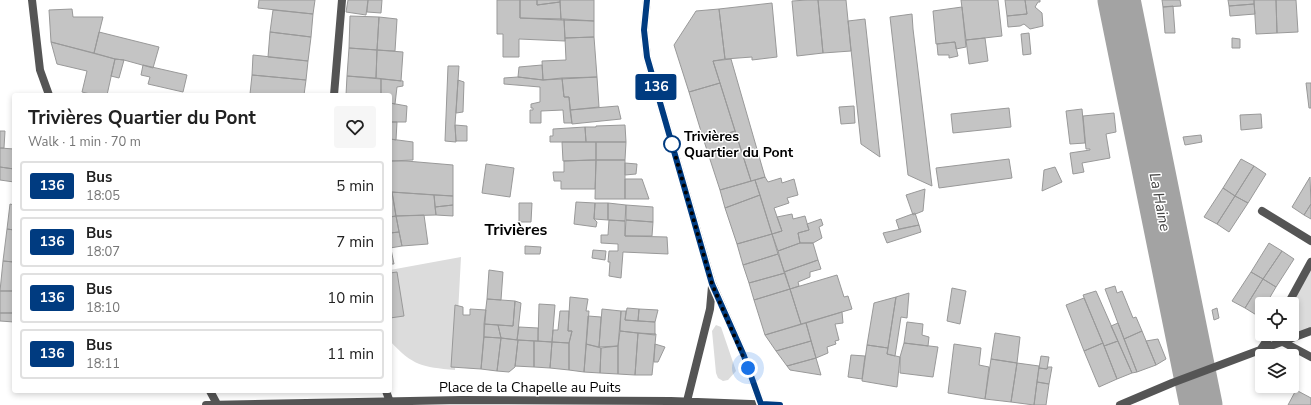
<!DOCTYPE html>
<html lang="en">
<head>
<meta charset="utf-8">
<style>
  body { margin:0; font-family:"Nunito Sans",sans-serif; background:#f6f6f6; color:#222; height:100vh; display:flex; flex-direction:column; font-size:15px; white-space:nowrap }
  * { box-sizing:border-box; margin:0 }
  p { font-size:13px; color:#767676 }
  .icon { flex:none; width:22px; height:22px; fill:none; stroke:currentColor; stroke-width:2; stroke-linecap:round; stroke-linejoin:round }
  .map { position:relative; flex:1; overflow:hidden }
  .details { position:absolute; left:12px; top:93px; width:380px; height:300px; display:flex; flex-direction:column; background:#fff; border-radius:4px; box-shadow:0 2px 6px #0003 }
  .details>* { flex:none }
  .badge { padding:0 8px; border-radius:3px; font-size:14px; line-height:26px }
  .controls { position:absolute; left:1255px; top:297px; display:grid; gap:8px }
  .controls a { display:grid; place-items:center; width:44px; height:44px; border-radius:4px; background:#fff; box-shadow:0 2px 6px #0003; font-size:20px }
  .you { position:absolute; width:20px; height:20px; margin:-10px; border:3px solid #fff; border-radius:50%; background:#1a73e8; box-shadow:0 0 0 6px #1a73e833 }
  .map>.badge { position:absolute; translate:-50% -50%; box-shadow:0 0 0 2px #fff }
  .round { display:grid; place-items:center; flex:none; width:42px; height:42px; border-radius:4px; background:#f6f6f6 }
  .overview { display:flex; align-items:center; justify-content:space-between; height:68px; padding:0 16px }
  h1 { font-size:19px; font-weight:700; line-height:30px }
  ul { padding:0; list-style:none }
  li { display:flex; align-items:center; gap:12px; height:50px; margin:0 8px 6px; padding:0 8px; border:2px solid #e0e0e0; border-radius:4px }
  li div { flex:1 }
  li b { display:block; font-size:15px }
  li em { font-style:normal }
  li .badge { min-width:44px; font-weight:700; text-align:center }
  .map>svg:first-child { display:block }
  .green { fill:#dcdcdc }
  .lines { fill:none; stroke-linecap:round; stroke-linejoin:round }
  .river { stroke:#a3a3a3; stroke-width:43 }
  .building { fill:#c4c4c4; stroke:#999 }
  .minor { stroke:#555; stroke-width:8 }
  .tertiary { stroke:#555; stroke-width:8 }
  .line-casing { stroke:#fff; stroke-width:9 }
  .line { stroke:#003b80; stroke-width:6 }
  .walk { stroke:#000; stroke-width:4; stroke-dasharray:0 7.2 }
  .stop-dot { fill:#fff; stroke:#003b80; stroke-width:2 }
  .labels { text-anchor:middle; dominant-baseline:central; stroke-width:3; stroke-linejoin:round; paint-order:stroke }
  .stop-label { font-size:14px; font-weight:bold; fill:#000; stroke:#fff; text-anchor:start }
  .street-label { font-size:14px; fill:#000; stroke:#fff }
  .water-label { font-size:15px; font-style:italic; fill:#444; stroke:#fff }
  .quarter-label { font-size:16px; font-weight:bold; fill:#000; stroke:#fff }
</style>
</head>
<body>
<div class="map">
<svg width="1311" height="405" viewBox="0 0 1311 405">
  <rect width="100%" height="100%" fill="#fff"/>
  <path class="green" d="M461,257L455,370C422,367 413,366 390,341V270Z
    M1311,268V331L1283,342L1279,334H1292V304Z
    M716,325L721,327L736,371L728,380L723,381L718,378L716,373L712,331Z"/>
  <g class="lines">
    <path class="river" d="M1119,0L1201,405"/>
  </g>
  <path class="building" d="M259,0H315L313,14L258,8Z
    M348,0H368L366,15L346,12Z
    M368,0H382L381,13L367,12Z
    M497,0H520V18L564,19L565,41L519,39V57H503V34H497Z
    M520,0H537V5L560,2L561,20L520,18Z
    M537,0H560V2L537,5Z
    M560,0H594V21L561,20Z
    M807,0H818L823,53L797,56L792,1Z
    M818,0H846L851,51L823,53Z
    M961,0H998L1002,36L966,40Z
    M1005,0H1025L1027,14L1007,16Z
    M1025,0H1040V2H1038L1035,7L1042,13L1043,26L1030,29L1024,24L1020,26L1008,27L1007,16L1027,14Z
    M1162,0H1180L1181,6L1163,7Z
    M1228,0H1254V4L1229,6Z
    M1254,0H1276L1277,33L1256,34Z
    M1276,0H1296L1298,32L1277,33Z
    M772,3L777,57L752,60V57L725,59L719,9Z
    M1254,4L1255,14L1230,16L1229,6Z
    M1173,6L1175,33H1165L1163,7Z
    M962,7L966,47L956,49L955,42L936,44L933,11Z
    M72,9L73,17H103L94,53L51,42L49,10Z
    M719,9L725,59L713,61L720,83L689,92L674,45L696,11Z
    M273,10L313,14L311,37L270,32Z
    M912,14L913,29L932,186L908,175L890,17Z
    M350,16L379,17L377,50L349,48Z
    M379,17L397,19L395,51L377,50Z
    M564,19L594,21V37L565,38Z
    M865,19L880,157L861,144L848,21Z
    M99,32L159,47L153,68L124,60L115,59L94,53Z
    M270,32L311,37L308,61L268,57Z
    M1029,33L1031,54L1023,55L1021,34Z
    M594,37L597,77L543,80L542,61L566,60L565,38Z
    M985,38L988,61L969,64L966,40Z
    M1232,38L1240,39V48H1232Z
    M51,42L115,59L107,95H94L82,92L87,71L57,64Z
    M955,42L958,56L949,58V55H938L937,44Z
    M349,48L377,50L376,78L347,76Z
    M377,50L403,52L401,81L376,78Z
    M253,55L308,61L306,80L252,75Z
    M115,59L124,60L119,78L111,76Z
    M731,59L765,177L751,181L713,61Z
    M143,65L187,75L183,92L148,84L150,77L141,75Z
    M542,65L543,80L518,77L519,67Z
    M448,66H459L455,125L456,142L445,141Z
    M252,75L306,80L304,95L250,94Z
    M347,76L381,79V95H346Z
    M518,77L543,80L562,78L564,97H569L572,123H564L563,110L541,111V123H530V110H533V108H531V104L540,102V87L504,84V78Z
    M597,77L599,107L570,110L569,97H564L562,78Z
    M381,79L403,81V86L397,87L395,104L390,103V95H381Z
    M458,80L464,82L463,112L456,113Z
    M720,83L735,131L704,141L689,92Z
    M1306,83H1311V108H1309Z
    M390,103L407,106L406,122H390Z
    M618,106L621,119L572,124L570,110Z
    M854,106L855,123L841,124L839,107Z
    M1009,108L1011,127L953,133L951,114Z
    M1082,109L1085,143L1070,144L1066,111Z
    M1114,113L1116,132L1106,134L1110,158L1082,163L1084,172L1073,174L1070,153L1090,150V149H1086L1083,116Z
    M1261,114L1262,128L1241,130L1240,115Z
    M390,122H397L396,140L390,139Z
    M455,125L467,126V141H456Z
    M625,125L626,142H586L585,127H596V126Z
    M585,127L586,142H550V136H553V129Z
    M0,131H5L4,148H0Z
    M735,131L751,181L720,190L704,141Z
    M1201,135L1202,142L1185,145L1183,137Z
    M390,139L413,142V160L390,161Z
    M562,142H596V160L563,161Z
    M596,142H626L625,160H596Z
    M0,148L14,149V169L0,167Z
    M1009,159L1012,178L939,188L936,168Z
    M1241,159L1254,166L1235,196L1223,188Z
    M590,160H596V161L595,189H561V181H554L553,172H564V161Z
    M596,160H625V199H595Z
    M390,161H406L453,165V196L390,192Z
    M625,163L637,164L636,174L625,175Z
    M486,164L514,168L510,197L482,193Z
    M1254,166L1266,174L1248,203L1235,196Z
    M0,167L14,169V182L0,180Z
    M1055,167L1062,182L1042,191L1044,170Z
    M765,177L768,182L781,178L782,183L794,179L798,195L787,198L789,203L774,208L782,231L772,234L755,180Z
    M1310,177L1311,204L1304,215L1292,207Z
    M625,179H642L649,199H625Z
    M755,180L760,195L725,208L720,190Z
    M1223,188L1235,196L1217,224L1204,217Z
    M925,189L923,211L913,215L906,195Z
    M390,192H392L396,216L390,217Z
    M392,192L434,195L436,215L396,216Z
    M434,195L453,196V205L435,207Z
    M760,195L772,234L737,244L725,208Z
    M1235,196L1248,203L1229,232L1217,224Z
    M576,202L595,203L594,219L597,222L596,227L574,224Z
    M519,203H532L531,222H519Z
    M595,203H608V220L594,219Z
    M608,203L626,205L625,221L608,220Z
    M10,204L14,205V230L7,229Z
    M1311,204V219L1304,215Z
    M453,205V216L436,215L435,207Z
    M626,205L653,207V222L626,220Z
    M915,213L919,225L899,229L896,220Z
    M792,214L793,219L805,216L809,230L798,233L800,243L778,251L772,234L782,231L777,217Z
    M424,215L428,244L402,246L396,216Z
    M396,216L399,232L390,233V217Z
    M821,219L823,225L819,227L822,238L813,243H800L798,233L809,230L807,224Z
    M609,220L625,221V236L667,237L668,254L623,252L621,278L609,276L610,262H608L609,251H618V244L601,243V235H608Z
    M626,220L653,222L652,236H625Z
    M919,225L921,232L887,243L883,233Z
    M7,229L14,230V262L3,261Z
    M399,232L402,246L390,248V233Z
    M772,234L778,254L743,265L737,244Z
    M800,243H813L818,260L784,272L778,251Z
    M1269,243L1282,251L1263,279L1251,272Z
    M525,246L541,247L540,254H525Z
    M390,249H391L394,264H390Z
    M593,250L606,251L605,260L592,258Z
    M1282,251L1294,259L1276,287L1263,279Z
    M778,254L785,273L749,283L743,265Z
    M818,260L821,269L810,272V277L798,282L799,286L790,289L784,272Z
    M3,261L14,262V291H0Z
    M489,270L503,272L501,300L487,299Z
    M397,272L404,316L390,318V273Z
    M1251,272L1263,279L1245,308L1232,301Z
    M785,273L790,289L754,300L749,283Z
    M837,275L844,297L848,296L852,309L801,324L790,289Z
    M1263,279L1276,287L1266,304H1262V310L1258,316L1245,308Z
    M1115,286L1117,293L1122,291L1133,318L1136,317L1142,331L1124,339L1105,289Z
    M952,288L966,291L960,324L947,321Z
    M790,289L801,324L765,335L754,300Z
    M0,291H14V313H0Z
    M1096,291L1118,341L1104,346L1083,295Z
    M909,293L907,318L901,317L895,356L887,354L896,297Z
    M570,297L588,299L586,311H589L584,372L569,370V343L572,331H568Z
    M896,297L888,348L867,345L874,303Z
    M1084,298L1103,343L1084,351L1066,305Z
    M487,299L515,301L513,326L484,324Z
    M515,301L521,303L517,340L501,338L498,325L513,326Z
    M539,304L555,305L552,342L538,341Z
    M455,305L463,307V315H470V309L486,310L481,369L451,367Z
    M627,308L639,309L638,321L625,320Z
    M1217,308L1219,318L1214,320L1212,310Z
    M602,309L621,311L618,346L599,347Z
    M639,309L658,310L655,322L638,321Z
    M560,311H569L568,331H572L569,343L552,342L553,330H558Z
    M621,311H626L625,320L655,322V335L620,331Z
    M842,312L843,323L835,324L839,340L835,341L836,344L827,347L828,353L816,358L806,323Z
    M0,313H14V322L0,321Z
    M588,316L601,317L599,347L586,344Z
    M907,322L923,324L922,335L929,337L928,346L904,343Z
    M806,323L811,341L776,351L765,335Z
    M1118,323L1123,336L1137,372L1132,373L1111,326Z
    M484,324L498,325L501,338L484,337Z
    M519,327L538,328V341L517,340Z
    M620,331L638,333L635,375L618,374V346Z
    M1142,331L1156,365L1137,372L1124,339Z
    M638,333L656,334L652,375H635Z
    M995,333L1020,337L1017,363L991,359Z
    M484,337L501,338L497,371L481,369Z
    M501,338L518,340L515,367L509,372L497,371Z
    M1158,339L1166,359L1156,365L1146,341Z
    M518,340L534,341V367L515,366Z
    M534,341L552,342L550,368L534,367Z
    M811,341L816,358L787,366L776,351Z
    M1118,341L1132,373L1117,379L1104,346Z
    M552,342L569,343V370L550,368Z
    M904,343L938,347L933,377L900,373V357Z
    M1103,343L1117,379L1099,387L1084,351Z
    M586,344L601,348L600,373L584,372Z
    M655,344L665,347L658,362H654Z
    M954,344L981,348L979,365L989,367L985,399L948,393Z
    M867,345L888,348L887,354L900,357L897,387L862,381Z
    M618,346V374L600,373L601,348Z
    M851,355L865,356L862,379L848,377Z
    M1041,356L1049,357L1047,369L1039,368Z
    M816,358L821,375L790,370L787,366Z
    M991,359L1017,363L1011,402L985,399Z
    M1017,363L1039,366L1034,405L1011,402Z
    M1048,367H1052L1049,384L1037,382L1039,368L1047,369Z
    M1037,382L1049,384L1046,405H1034Z
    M1296,390L1311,398V405H1288Z"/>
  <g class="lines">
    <path class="minor" d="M334,95L342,0
      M1262,211L1311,241
      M1288,304L1311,262
      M1283,342L1311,357
      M1261,349L1271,334
      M386,391L390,402
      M1120,405L1172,383L1311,331"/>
    <path class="tertiary" d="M32,0L40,70L49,95
      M647,0L644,30L647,57L712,283L744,356L761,404
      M210,391L217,404
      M687,401L710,309L712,286
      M206,405L462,400L671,401L779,405"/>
  </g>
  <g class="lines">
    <g class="line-casing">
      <path id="line" d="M647,0L644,30L647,57L712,284L744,356L761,404L780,405"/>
    </g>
    <use href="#line" class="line"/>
    <path class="walk" d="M672,144L712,284L748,368"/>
  </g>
  <circle class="stop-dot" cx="672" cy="144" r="8"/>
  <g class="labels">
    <g class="stop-label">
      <text x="684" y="136">Trivières<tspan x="684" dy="16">Quartier du Pont</tspan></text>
    </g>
    <g class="street-label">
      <text x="530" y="387">Place de la Chapelle au Puits</text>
    </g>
    <g class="water-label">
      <text transform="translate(1160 202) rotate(79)">La Haine</text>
    </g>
    <g class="quarter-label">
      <text x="516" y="230">Trivières</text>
    </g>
  </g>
</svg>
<div class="controls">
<a><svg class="icon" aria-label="locate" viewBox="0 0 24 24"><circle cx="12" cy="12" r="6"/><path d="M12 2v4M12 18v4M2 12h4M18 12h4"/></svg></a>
<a><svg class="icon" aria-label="layers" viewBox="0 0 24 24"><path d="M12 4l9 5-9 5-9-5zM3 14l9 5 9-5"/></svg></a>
</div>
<div class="you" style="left:748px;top:368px"></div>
<b class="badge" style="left:656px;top:87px;background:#003b80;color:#fff">136</b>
<section class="details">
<div class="overview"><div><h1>Trivières Quartier du Pont</h1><p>Walk · 1 min · 70 m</p></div><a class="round"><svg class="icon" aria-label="heart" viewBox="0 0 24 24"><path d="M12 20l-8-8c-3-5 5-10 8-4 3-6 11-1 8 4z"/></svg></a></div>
<ul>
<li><span class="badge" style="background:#003b80;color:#fff">136</span><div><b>Bus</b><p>18:05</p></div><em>5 min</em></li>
<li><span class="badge" style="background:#003b80;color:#fff">136</span><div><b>Bus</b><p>18:07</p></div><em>7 min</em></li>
<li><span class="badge" style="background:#003b80;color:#fff">136</span><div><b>Bus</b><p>18:10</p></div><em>10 min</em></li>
<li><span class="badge" style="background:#003b80;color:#fff">136</span><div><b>Bus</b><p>18:11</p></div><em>11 min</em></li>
</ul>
</section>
</div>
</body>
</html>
